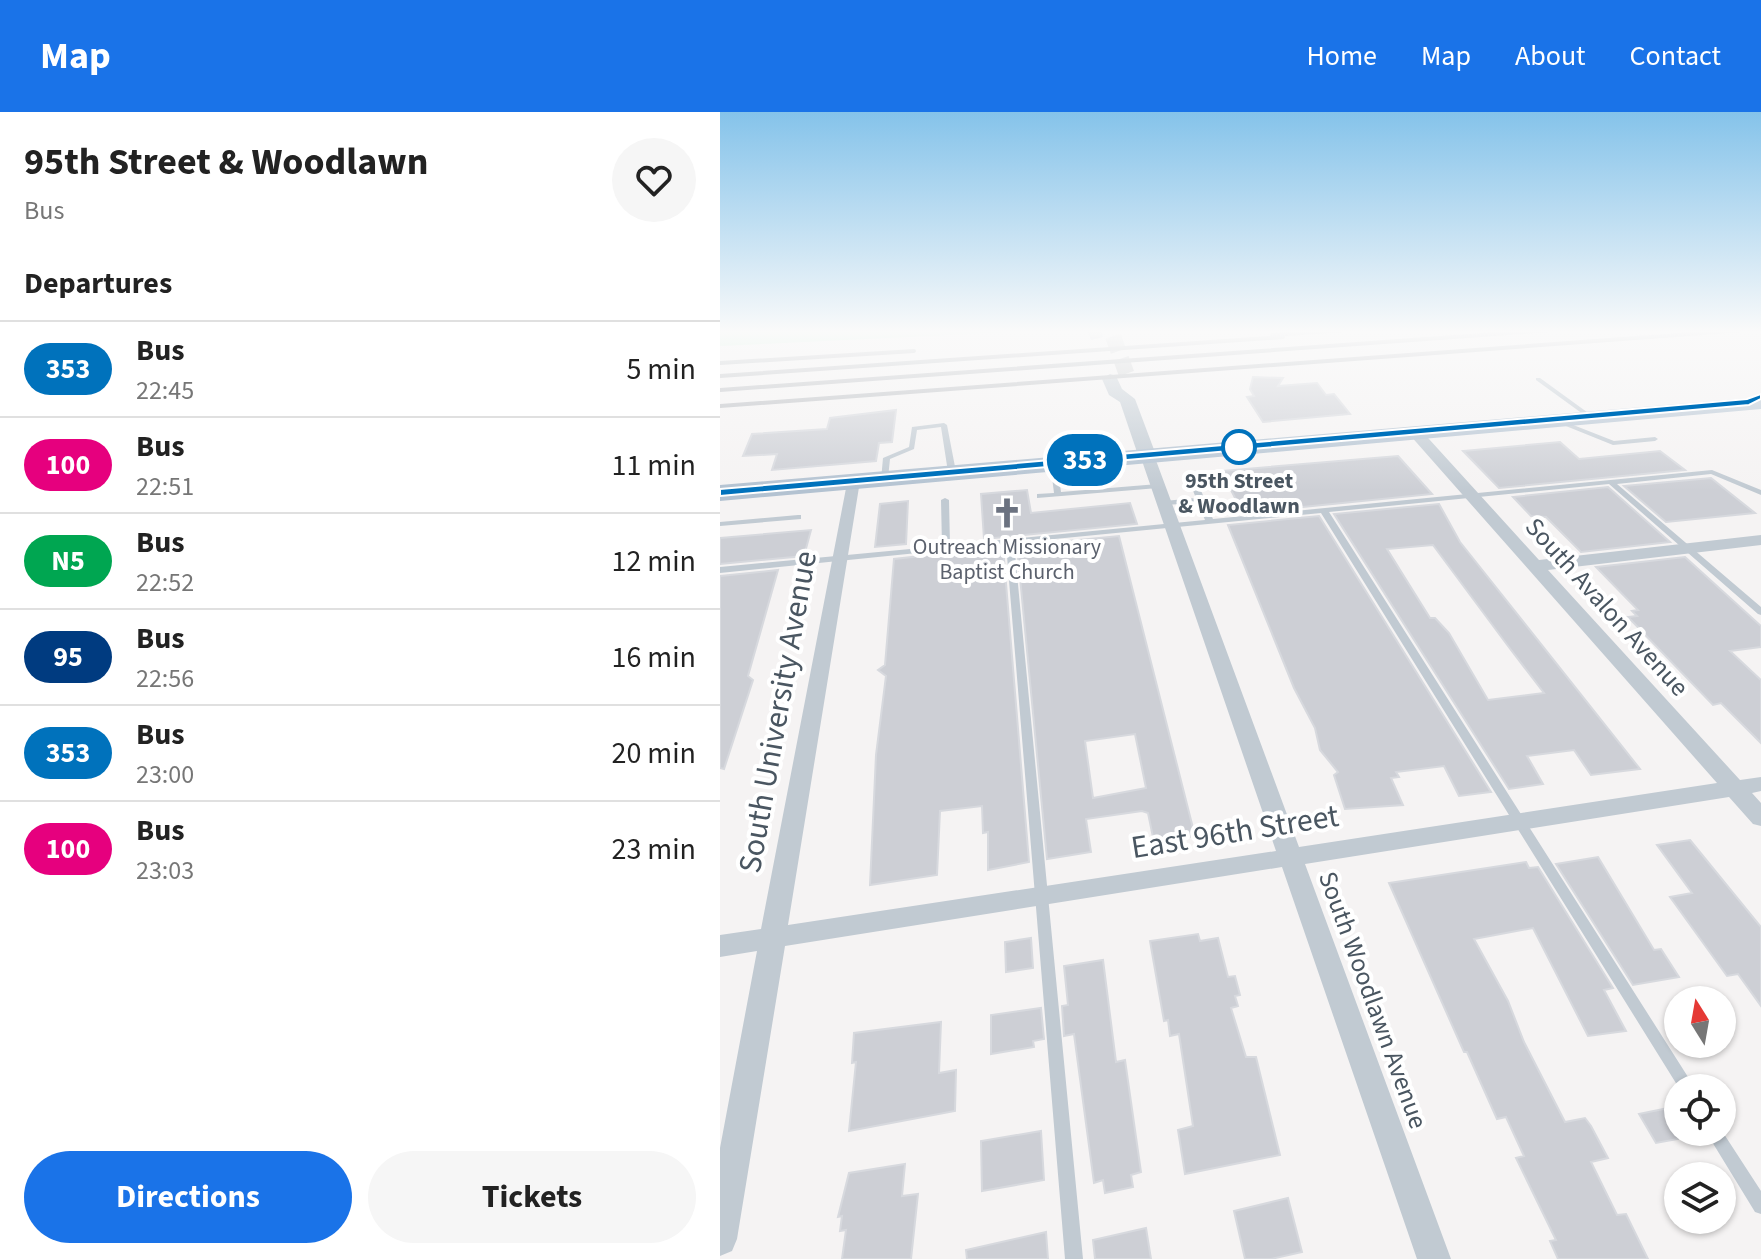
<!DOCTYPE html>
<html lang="en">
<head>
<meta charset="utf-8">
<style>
  body { margin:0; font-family:"Source Sans 3",sans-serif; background:#f6f6f6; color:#222; height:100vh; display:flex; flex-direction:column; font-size:30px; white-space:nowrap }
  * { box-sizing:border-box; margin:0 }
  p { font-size:26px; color:#767676 }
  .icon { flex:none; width:44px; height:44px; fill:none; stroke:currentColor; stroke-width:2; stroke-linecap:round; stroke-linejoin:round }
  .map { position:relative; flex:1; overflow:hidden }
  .details { display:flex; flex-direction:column; background:#fff; width:720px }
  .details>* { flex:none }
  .badge { padding:0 16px; border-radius:26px; font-size:28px; line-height:52px }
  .needle { width:52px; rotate:349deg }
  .controls { position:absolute; left:944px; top:874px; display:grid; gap:16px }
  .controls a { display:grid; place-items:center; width:72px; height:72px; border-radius:50%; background:#fff; box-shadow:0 2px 6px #0004; font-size:40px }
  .map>.badge { position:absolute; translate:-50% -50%; box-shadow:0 0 0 4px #fff }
  h2 { padding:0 24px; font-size:30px; line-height:72px }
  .round { display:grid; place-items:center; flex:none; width:84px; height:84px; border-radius:42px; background:#f6f6f6 }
  .overview { display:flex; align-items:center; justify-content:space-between; height:136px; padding:0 24px }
  h1 { font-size:38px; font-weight:700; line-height:60px }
  .cta { display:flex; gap:16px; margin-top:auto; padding:16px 24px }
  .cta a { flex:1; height:92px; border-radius:48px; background:#1a73e8; color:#fff; font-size:32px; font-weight:700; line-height:92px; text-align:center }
  .cta a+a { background:#f6f6f6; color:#222 }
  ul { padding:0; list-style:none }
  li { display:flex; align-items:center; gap:24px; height:96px; padding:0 24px; border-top:2px solid #e0e0e0 }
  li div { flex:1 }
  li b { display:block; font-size:30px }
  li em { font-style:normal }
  li .badge { min-width:88px; font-weight:700; text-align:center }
  header { display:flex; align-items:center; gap:48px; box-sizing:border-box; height:112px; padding:0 40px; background:#1a73e8; color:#fff }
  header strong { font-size:38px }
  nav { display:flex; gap:44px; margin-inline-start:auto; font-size:28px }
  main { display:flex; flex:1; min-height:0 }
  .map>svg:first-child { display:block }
  .green { fill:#c3f1d5 }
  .building { fill:#cdcfd5; stroke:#d7d9de; stroke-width:2; fill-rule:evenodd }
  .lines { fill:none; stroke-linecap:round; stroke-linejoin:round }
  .tertiary-tunnel { stroke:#caccce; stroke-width:16; stroke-dasharray:16 8; stroke-linecap:butt }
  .service { fill:#c1cad2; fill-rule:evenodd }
  .minor { fill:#c1cad2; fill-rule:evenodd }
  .tertiary { fill:#c1cad2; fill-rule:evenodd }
  .primary { fill:#b3c2d1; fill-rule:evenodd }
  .rail { stroke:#b5b8bd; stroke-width:4 }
  .line { fill:#0072bc; stroke:#fff; stroke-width:2 }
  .stop-dot { fill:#fff; stroke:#0072bc; stroke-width:4 }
  .labels { text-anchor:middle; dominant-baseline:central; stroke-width:8; stroke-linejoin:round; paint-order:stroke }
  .far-stop-label { font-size:22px; font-weight:bold; fill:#4a5661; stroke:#fff }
  .far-worship-label { font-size:22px; fill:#5b616d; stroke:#fff }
  .street-label { font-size:26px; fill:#4a5661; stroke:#fff }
  .near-street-label { font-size:32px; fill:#4a5661; stroke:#fff }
</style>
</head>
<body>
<header>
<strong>Map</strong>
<nav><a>Home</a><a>Map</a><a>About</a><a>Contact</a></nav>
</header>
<main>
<section class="details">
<div class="overview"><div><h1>95th Street &amp; Woodlawn</h1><p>Bus</p></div><a class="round"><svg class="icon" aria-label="heart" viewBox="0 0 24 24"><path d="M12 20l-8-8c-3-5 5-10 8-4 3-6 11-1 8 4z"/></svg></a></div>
<h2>Departures</h2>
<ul>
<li><span class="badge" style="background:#0072bc;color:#fff">353</span><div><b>Bus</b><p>22:45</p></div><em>5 min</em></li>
<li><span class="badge" style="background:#e6007e;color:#fff">100</span><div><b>Bus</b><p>22:51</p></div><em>11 min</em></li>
<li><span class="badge" style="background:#00a651;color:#fff">N5</span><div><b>Bus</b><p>22:52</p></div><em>12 min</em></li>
<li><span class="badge" style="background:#003b80;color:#fff">95</span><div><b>Bus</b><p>22:56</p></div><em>16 min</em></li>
<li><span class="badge" style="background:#0072bc;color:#fff">353</span><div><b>Bus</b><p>23:00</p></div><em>20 min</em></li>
<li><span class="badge" style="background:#e6007e;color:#fff">100</span><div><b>Bus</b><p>23:03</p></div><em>23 min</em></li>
</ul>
<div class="cta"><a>Directions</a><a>Tickets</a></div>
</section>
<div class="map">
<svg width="1041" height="1147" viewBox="0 0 1041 1147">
  <rect width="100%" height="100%" fill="#f5f3f3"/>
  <path class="green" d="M0,218H336L0,234Z"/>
  <path class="building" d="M533,265L563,266L558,274L597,271L606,283L614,282L630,302L543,310L527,285L534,284L530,277Z
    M176,298L172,330L159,331L156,349L52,358L57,342L23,344L32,322L107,317L110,306Z
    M840,330L859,347L940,339L965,358L779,376L743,339Z
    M678,344L712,382L523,401L501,359Z
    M991,366L1035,401L946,410L904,374Z
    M888,375L950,430L861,440L826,405L811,404L793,385Z
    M307,378L311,401L410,391L417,412L264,427L261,382Z
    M188,389L186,432L155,435L160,392Z
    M719,392L740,430L920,657L871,663L854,638L807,644L823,672L789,677L614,402ZM713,433L788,534L824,581L768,588L729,521L715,506H710L667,437Z
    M599,404L771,680L739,684L724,654L676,660L679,665L671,666L683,693L625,697L614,663L618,660L600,638L595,616L574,576L508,413Z
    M91,418L84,444L0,452V426Z
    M399,424L475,724L434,730L428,701L422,699L366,707L371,740L327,747L297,434ZM415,622L426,676L373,686L365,629Z
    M283,435L309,750L268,758V720L263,721L262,694L220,699L217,763L150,773L156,643L166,564L158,558L165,553L174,447Z
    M965,445L1041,514V535L1010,539L1041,568V631L1001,591L993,593L908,505L917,504L912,499L918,498L876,455Z
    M58,458L28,564L33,568L4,657L0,656V464Z
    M970,728L1041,815V894L1018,862L1007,864L950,785L972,781L937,733Z
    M878,745L934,838L941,837L959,865L913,873L836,752Z
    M806,750L809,756L818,755L893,876L884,878L906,919L868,924L813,816L754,827L788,889L804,930L845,1010L865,1006L871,1014L888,1046L871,1050L897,1103L906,1102L928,1147H838L830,1129L836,1128L796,1046L804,1044L786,1005L777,1007L747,940H744L669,771Z
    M478,822L480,829L498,826L508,865L515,864L520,883L515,884L518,894L511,896L526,945H536L560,1043L465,1062L458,1018L473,1014L459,922L450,924L448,908L444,909L430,829Z
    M311,826L313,856L286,860L285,830Z
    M383,848L396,950L405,948L421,1060L411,1063L413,1075L385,1081L383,1068L374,1071L354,922L344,924L342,894L348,893L344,854Z
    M321,896L324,927L313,929L314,935L271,942V903Z
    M221,910L219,961L236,958L235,999L129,1019L136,950L132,951L134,921Z
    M958,994V1027L936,1031L919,1002Z
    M321,1019L324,1068L262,1079L261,1029Z
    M185,1052L182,1084L198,1082L191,1147H122L126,1118L120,1119L122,1104L118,1105L129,1061Z
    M568,1086L582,1140L551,1147H525L514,1099Z
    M426,1116L431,1147H375L373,1128Z
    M326,1120L328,1147H247L246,1138Z"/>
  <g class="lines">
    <path class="tertiary-tunnel" d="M393,224L408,266"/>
    <path class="service" d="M816,266H820L871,303V305H867L816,268Z
      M838,307L894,329L935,325L938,327L935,329L893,333L836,310V308Z
      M224,311L227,313L236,360L235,362L228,360L221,315L197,318L194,337L170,347L168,366L161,368L163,346L189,335L192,315Z
      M330,349L337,351L341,380L438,372L442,374L438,376L317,386V382L334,381Z
      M992,358L1041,378V383L991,362L897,372L1041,495V503L1038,502L889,372L609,400L975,976H959L601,401L294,431L363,1147H345L286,432L0,461V455L222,434L221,388L225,386L229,388L230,433L485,408L478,391L444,393L440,391L444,389L476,386L466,362L470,360L474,362L493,407Z
      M78,403H81V407L0,414V410Z
      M1002,1019L1041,1079V1102L1035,1100L986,1020H1002Z"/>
    <path class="minor" d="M694,315L699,316L819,448L1041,423V433L828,458L1020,668L1041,665V679L1032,681L1041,691V714L1033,712L1009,685L585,752L731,1147H697L562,755L65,834L17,1127L12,1139L0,1144V1036L37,839L0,845V823L41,817L128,366L133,365L140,369L68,813L556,739L420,343L427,339L434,343L579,735L997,671L689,322V316Z"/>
    <path class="tertiary" d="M367,218H381L383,225L371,228Z
      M390,262L396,264L402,277L415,287L436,343L433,347L427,348L418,343L400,290L389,283L382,267Z"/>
    <path class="primary" d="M1041,285V297L0,389V373Z"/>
    <path class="rail" d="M552,223L628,218
      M0,251L194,239
      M0,264L563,225
      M0,278L831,218
      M0,294L1024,218"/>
  </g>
  <linearGradient id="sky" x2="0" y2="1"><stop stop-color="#85c3ea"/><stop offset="0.58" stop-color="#fafafa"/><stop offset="1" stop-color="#fafafa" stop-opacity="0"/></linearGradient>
  <rect width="1041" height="379" fill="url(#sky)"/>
  <path class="line" d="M1041,282V287L1029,293L0,384V377L1027,287Z"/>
  <defs>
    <g id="church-bare" transform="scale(2.4)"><path d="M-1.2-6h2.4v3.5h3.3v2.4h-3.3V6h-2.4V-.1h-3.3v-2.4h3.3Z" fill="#6b7280" stroke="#fff" stroke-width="2.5" paint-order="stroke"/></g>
  </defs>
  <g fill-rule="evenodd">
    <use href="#church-bare" x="287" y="401"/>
  </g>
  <circle class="stop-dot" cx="519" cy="335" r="16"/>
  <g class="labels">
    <g class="far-stop-label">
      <text x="519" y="369">95th Street<tspan x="519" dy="25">&amp; Woodlawn</tspan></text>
    </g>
    <g class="far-worship-label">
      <text x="287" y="435">Outreach Missionary<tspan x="287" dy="25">Baptist Church</tspan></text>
    </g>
    <g class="street-label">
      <text transform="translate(887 495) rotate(48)">South Avalon Avenue</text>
      <text transform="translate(653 888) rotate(70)">South Woodlawn Avenue</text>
    </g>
    <g class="near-street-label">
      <text transform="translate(58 600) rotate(-80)">South University Avenue</text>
      <text transform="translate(515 720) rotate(-9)">East 96th Street</text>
    </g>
  </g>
</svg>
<div class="controls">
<a><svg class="needle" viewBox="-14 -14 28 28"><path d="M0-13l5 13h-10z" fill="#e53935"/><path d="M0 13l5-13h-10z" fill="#767676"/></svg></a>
<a><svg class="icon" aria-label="locate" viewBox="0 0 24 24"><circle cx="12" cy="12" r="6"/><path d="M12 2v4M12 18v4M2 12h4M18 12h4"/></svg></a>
<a><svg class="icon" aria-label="layers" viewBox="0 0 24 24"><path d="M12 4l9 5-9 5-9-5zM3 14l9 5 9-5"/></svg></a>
</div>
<b class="badge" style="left:365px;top:348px;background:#0072bc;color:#fff">353</b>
</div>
</main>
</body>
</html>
